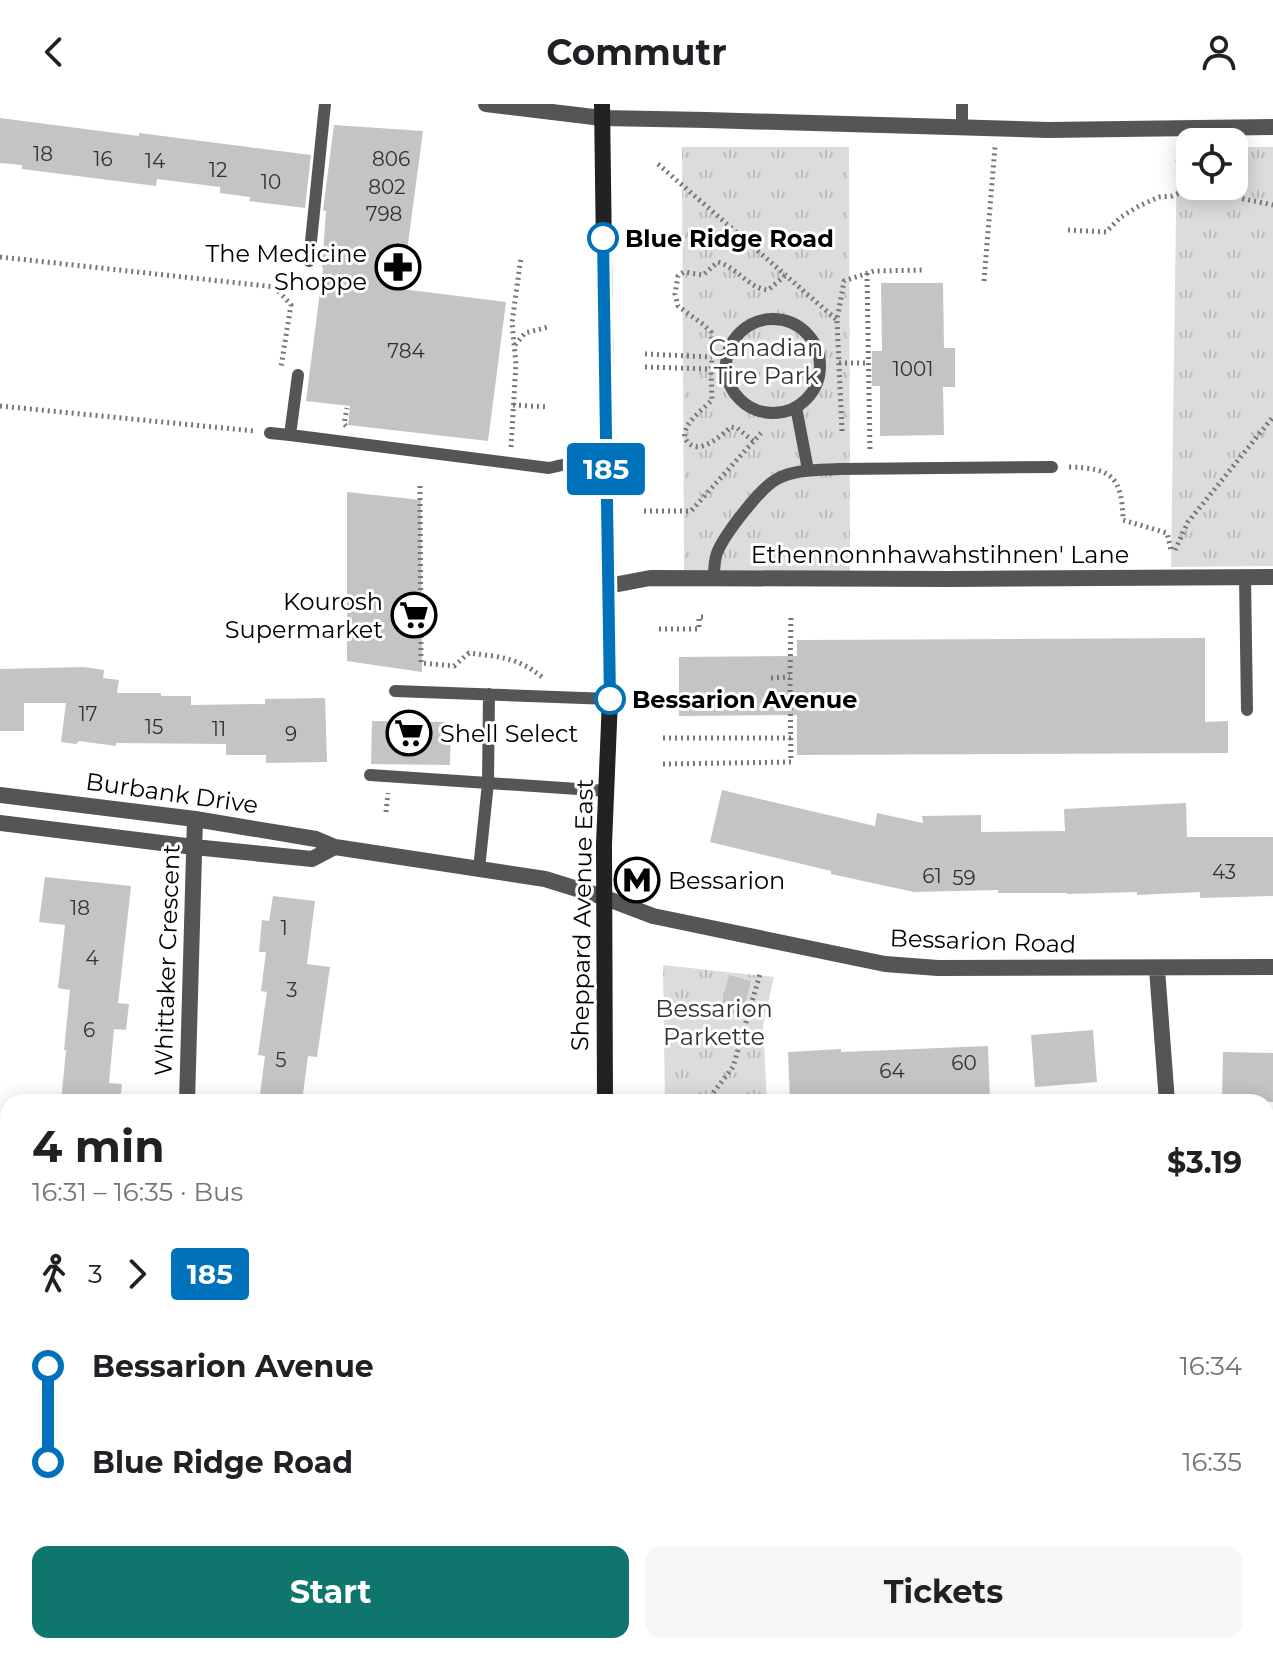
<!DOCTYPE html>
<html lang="en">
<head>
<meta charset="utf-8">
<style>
  body { margin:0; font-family:Montserrat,sans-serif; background:#f6f6f6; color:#202124; height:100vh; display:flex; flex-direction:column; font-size:30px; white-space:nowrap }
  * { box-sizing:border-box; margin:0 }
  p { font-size:26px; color:#757577 }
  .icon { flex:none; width:44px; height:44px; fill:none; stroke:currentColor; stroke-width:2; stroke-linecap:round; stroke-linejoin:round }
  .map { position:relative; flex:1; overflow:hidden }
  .panel { position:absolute; left:0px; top:990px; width:1274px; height:560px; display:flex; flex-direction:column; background:#fff; border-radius:24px 24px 0 0; box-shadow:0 4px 20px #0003 }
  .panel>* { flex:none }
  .badge { padding:0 16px; border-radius:6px; font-size:28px; line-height:52px }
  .fabs { position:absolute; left:1176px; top:24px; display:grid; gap:16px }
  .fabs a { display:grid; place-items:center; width:72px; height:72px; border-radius:16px; background:#fff; box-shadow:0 4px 20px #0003; font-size:40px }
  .map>.badge { position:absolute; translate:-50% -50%; box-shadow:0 0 0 4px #fff }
  .legs { display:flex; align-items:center; gap:12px; height:88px; padding:0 32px; font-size:26px }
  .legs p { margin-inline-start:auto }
  .headline { display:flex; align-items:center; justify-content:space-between; height:136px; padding:0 32px }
  h1 { font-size:44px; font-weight:700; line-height:60px }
  .primary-button { display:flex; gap:16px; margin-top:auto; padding:16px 32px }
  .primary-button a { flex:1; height:92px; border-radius:16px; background:#0f766e; color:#fff; font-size:32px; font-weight:700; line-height:92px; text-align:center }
  .primary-button a+a { background:#f6f6f6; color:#202124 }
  ul { padding:0 32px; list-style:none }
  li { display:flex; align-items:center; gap:28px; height:96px; font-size:30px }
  li i { display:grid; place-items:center; width:12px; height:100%; margin:0 10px; background:currentColor }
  li i::after { content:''; width:20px; height:20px; margin:-10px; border:6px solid; border-radius:50%; background:#fff }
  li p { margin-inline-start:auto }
  li:first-child i { background:linear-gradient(#0000 50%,currentColor 0) }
  li:last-child i { background:linear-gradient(currentColor 50%,#0000 0) }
  header { display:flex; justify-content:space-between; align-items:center; height:104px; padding:0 32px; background:#fff; font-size:36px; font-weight:700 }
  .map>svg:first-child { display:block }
  .park { fill:url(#park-tufts) }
  .building { fill:#c4c4c4 }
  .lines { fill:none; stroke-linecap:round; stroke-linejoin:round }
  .path { stroke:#777; stroke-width:5; stroke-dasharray:2 4; stroke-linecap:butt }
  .lane { stroke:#555; stroke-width:12 }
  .street { stroke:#555; stroke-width:16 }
  .secondary { stroke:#222; stroke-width:16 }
  .line-1-casing { stroke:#fff; stroke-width:18 }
  .line-1 { stroke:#0072bc; stroke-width:12 }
  .stop-1-dot { fill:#fff; stroke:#0072bc; stroke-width:4 }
  .labels { text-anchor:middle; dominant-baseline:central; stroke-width:6; stroke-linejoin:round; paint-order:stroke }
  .number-label { font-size:20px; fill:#313131 }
  .stop-label { font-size:24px; font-weight:bold; fill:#000; stroke:#fff; text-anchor:start }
  .poi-label { font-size:24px; fill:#000; stroke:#fff; text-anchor:end }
  .park-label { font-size:24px; fill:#333; stroke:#fff }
  .street-label { font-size:24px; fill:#000; stroke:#fff }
</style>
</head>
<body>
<header><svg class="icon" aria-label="back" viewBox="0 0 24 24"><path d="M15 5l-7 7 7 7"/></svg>Commutr<svg class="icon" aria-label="person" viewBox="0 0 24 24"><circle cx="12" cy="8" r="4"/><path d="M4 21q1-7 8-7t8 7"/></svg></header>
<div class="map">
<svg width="1273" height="1550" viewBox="0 0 1273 1550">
  <defs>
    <pattern id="park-tufts" width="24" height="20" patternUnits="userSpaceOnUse" patternTransform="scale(2)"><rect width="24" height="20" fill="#dcdcdc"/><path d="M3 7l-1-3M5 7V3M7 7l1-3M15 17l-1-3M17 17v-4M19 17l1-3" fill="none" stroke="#bbb"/></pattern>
  </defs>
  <rect width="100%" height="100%" fill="#fff"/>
  <path class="park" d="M682,43H849L850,471L684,472Z
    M1177,43H1190V82H1234V43H1273V462L1171,463Z
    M663,861L774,873L763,921L767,998H665Z"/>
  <path class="building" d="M0,14L139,32V29L311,51L305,104L249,97L250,93L220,89V83L157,75L156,82L22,65V61L0,59Z
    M334,21L423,27L402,185L506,198L488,337L348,321L350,302L306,297L323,164H322L326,107L323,106Z
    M881,179H943L944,244H955V283H943L944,331L880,332V282H872V247H882Z
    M347,388L421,396L422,568L347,557Z
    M1205,534V618L1228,617V649L797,651V611L679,612V553L797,552V536Z
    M84,563L104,566L103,574L119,576L117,589H161V592H191V601L265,600V595L325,594L327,658L266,659V651H226V640L116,639V642L79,637L76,640L61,638L66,599H24V627H0V565Z
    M372,617L451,618L450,661L371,660Z
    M722,686L875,722L877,709L923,719L922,712L981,711V728L1065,727L1064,705L1186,699L1187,733H1273V792L1200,794V788L1137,791V788L1067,790V789H998V786L914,788L831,770V767L710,738Z
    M45,773L131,782L118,899L129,900L126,926L114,925L109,979L122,980L120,998H61L66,946H64L70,886L58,884L65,821L39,818Z
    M273,792L315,797L307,860L330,863L317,953L308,952L302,998H259L265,952L258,951L267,888L261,887L266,848H259L262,816L269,817Z
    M729,871L751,877L742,912L720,906Z
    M1093,926L1097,978L1035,983L1031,931Z
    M988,942L990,998H790L788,948L841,945V948Z
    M1223,948L1273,949V998L1222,996Z"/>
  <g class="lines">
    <path class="path" d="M1177,55L1190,66
      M658,60L837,216
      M1215,82L1244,95L1273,101
      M1068,126L1106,128L1121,113L1139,102L1159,93L1172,92L1195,82
      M0,153L275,183L291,201L281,263
      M867,169L870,348
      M984,177L995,43
      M515,241L525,229L548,223
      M645,250L712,253
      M839,259H869
      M645,263L711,265
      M513,301L548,303
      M0,302L254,327
      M346,322L344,320L347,304
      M842,327L837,216L844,177L874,167L922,166
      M753,337L737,324L731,323C721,331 699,353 687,337C684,334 684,329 686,325C689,316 705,303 712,296L711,265L713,242L711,228L704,221L678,202L675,190L678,172L684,168L703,171L718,158C738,164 748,184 768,186L785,172
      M511,343L516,260L512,219L521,153
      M1069,363C1112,364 1122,373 1123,416L1167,429L1171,446
      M420,382L421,559L454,562L469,549C500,553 517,553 542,573
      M644,407H691L761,329
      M1175,446L1188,418L1273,313
      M659,525H699V513H706
      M771,574L790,573
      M663,634H791
      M663,660L791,658L790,573L791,512
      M386,708L388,689
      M706,998L733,963L760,870"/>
    <path class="lane" d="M962,0V24
      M309,157L325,0
      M726 262a47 47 0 1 1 94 0a47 47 0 1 1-94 0Z
      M298,271L290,331L549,364L606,351
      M796,303L808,366
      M270,329L290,331
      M1245,473L1247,606
      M714,474C714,466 714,457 717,449C724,431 760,384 777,375C795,365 819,366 839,365L1052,363
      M395,587L610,595
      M370,671L607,687
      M479,765L488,679L489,590
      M523,1542L616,1550
      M926,1542L927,1550
      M98,1550L99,1542
      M235,1550L236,1542
      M512,1550L514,1542
      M979,1550V1542"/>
    <path class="street" d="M486,0L602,14L707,16L1048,26L1273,23
      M608,482L650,474L950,475L1273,473
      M0,691L195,715L316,735L335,743L545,775L603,793L653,812L885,860L938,864L1273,863
      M0,719L194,743L312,755L335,743
      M1157,865L1167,998
      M187,998L195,715
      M1266,1187H1273
      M0,1274H8
      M1266,1521H1273"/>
    <path class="secondary" d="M602,0L610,595L604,740L605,998
      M612,1542V1550"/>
  </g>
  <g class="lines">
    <g class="line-1-casing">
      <path id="line-1" d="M603,134L610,595"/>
    </g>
    <use href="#line-1" class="line-1"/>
  </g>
  <defs>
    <g id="pharmacy-ring" transform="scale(2.3)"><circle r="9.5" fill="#fff" stroke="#000" stroke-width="1.5"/><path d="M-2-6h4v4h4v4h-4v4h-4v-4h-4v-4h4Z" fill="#000"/></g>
    <g id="supermarket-ring" transform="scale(2.3)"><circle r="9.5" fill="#fff" stroke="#000" stroke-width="1.5"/><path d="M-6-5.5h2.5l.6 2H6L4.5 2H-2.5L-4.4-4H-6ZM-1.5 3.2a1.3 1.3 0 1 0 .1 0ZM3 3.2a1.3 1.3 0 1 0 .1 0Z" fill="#000"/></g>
    <g id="metro-ring" transform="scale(2.3)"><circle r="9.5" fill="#fff" stroke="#000" stroke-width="1.5"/><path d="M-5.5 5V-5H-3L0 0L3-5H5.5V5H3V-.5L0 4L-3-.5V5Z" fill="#000"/></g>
  </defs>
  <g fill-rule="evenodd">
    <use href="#pharmacy-ring" x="398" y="163"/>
    <use href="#supermarket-ring" x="414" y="511"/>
    <use href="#supermarket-ring" x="409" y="629"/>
    <use href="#metro-ring" x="637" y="776"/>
  </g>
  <g class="stop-1-dot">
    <circle cx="603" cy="134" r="14"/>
    <circle cx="610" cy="595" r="14"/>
  </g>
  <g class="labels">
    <g class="number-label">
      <text x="43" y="50">18</text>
      <text x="103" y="55">16</text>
      <text x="391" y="55">806</text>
      <text x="155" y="57">14</text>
      <text x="218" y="66">12</text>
      <text x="271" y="78">10</text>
      <text x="387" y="83">802</text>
      <text x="384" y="110">798</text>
      <text x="406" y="247">784</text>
      <text x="913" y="265">1001</text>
      <text x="88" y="610">17</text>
      <text x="154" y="623">15</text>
      <text x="219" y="625">11</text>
      <text x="291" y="630">9</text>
      <text x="1224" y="768">43</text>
      <text x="932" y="772">61</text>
      <text x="964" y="774">59</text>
      <text x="80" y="804">18</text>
      <text x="284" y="824">1</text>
      <text x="92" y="854">4</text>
      <text x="292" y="886">3</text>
      <text x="89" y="926">6</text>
      <text x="281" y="956">5</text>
      <text x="964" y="959">60</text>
      <text x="892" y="967">64</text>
    </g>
    <g class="stop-label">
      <text x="625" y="134">Blue Ridge Road</text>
      <text x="632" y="595">Bessarion Avenue</text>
    </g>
    <g class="poi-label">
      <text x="367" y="149">The Medicine<tspan x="367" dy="28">Shoppe</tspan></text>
      <text x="383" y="497">Kourosh<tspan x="383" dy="28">Supermarket</tspan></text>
      <text x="440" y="629" text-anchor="start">Shell Select</text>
      <text x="668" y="776" text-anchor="start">Bessarion</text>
    </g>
    <g class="park-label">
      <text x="766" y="243">Canadian<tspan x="766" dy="28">Tire Park</tspan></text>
      <text x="714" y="904">Bessarion<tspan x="714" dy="28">Parkette</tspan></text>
    </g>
    <g class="street-label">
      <text x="940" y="450">Ethennonnhawahstihnen' Lane</text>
      <text transform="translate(172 689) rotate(8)">Burbank Drive</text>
      <text transform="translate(582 811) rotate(-89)">Sheppard Avenue East</text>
      <text transform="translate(983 837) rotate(2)">Bessarion Road</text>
      <text transform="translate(167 856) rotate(-88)">Whittaker Crescent</text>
    </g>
  </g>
</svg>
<div class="fabs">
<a><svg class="icon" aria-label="locate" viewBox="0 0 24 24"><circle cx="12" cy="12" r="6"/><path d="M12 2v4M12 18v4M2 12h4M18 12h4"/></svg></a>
</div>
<b class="badge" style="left:606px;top:365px;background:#0072bc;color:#fff">185</b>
<section class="panel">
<div class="headline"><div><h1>4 min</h1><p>16:31 – 16:35 · Bus</p></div><b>$3.19</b></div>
<div class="legs"><svg class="icon" aria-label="walk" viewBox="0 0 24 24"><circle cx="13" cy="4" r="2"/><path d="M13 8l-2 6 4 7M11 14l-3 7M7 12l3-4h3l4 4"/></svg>3<svg class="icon" aria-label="forward" viewBox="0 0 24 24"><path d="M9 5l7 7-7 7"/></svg><b class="badge" style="background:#0072bc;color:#fff">185</b></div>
<ul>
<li><i style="color:#0072bc"></i><b>Bessarion Avenue</b><p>16:34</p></li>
<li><i style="color:#0072bc"></i><b>Blue Ridge Road</b><p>16:35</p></li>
</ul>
<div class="primary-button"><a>Start</a><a>Tickets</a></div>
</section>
</div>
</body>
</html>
